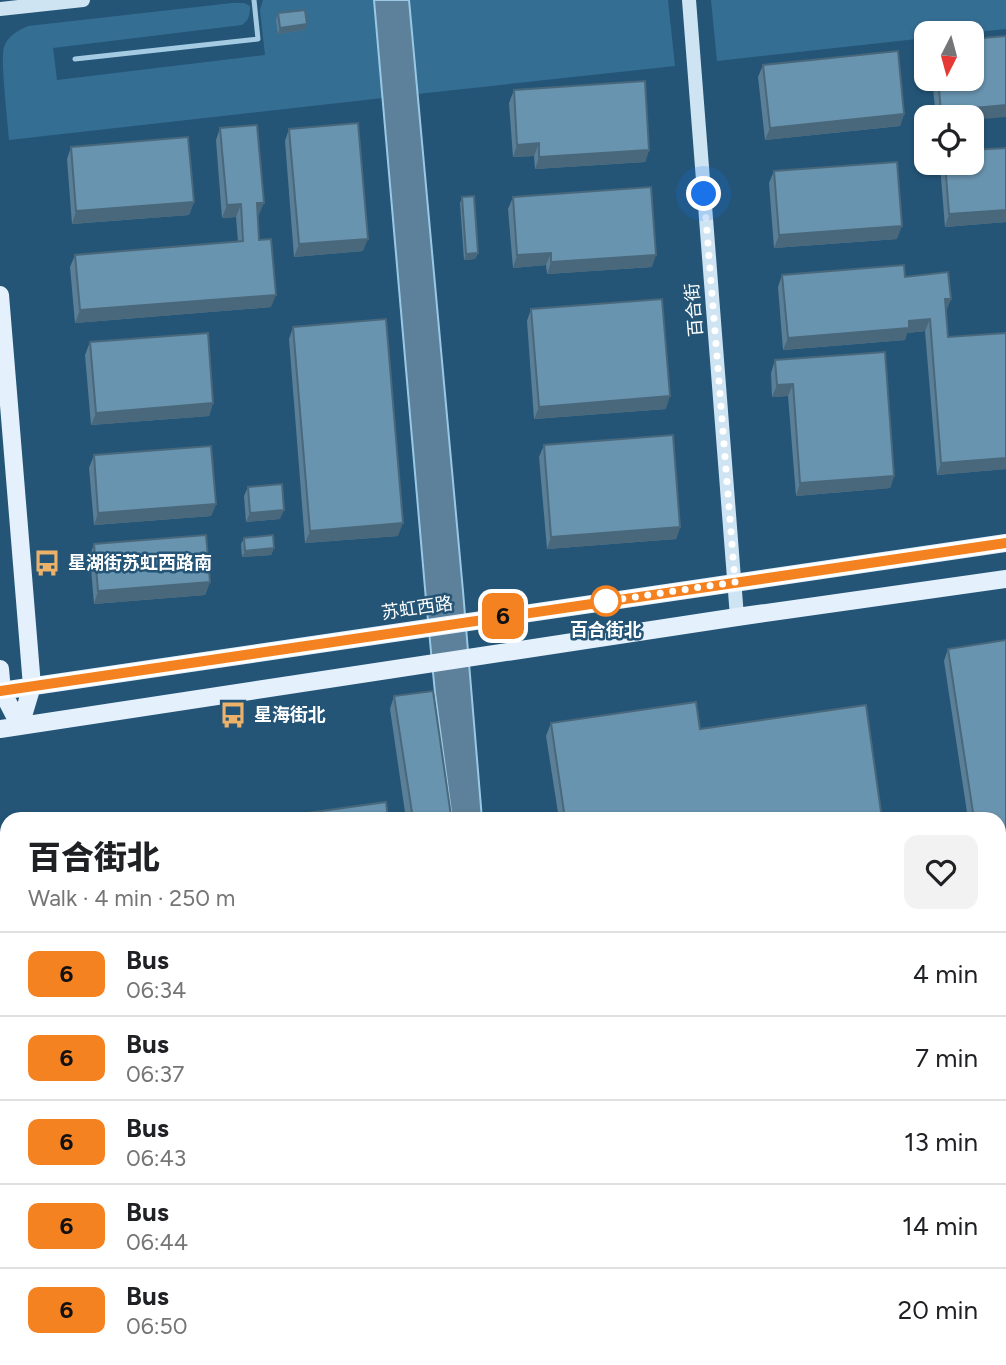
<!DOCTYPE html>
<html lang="en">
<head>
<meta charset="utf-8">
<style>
  body { margin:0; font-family:Figtree,"Noto Sans SC",sans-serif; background:#f2f2f2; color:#202124; height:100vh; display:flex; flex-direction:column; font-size:26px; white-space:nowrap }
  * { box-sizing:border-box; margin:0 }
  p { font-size:23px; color:#757577 }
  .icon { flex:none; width:38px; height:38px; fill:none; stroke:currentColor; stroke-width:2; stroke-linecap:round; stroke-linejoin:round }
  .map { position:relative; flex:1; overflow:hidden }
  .side { position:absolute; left:0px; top:812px; width:1006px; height:553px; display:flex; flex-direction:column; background:#fff; border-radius:21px 21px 0 0; box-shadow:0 2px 5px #0004 }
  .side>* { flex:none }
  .badge { padding:0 14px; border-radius:10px; font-size:24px; line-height:46px }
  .needle { width:46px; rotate:186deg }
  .fabs { position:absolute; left:914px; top:21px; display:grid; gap:14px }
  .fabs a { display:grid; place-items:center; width:70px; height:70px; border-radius:14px; background:#fff; box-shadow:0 2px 5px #0004; font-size:35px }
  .you { position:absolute; width:35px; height:35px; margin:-18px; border:5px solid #fff; border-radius:50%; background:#1a73e8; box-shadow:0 0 0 10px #1a73e833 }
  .map>.badge { position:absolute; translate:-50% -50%; box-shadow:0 0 0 4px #fff }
  .round { display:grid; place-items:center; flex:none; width:74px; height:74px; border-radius:14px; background:#f2f2f2 }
  .headline { display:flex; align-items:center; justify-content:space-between; height:119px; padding:0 28px }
  h1 { font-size:33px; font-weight:800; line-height:52px }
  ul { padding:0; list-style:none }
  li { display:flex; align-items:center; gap:21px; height:84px; padding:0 28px; border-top:2px solid #e0e0e0 }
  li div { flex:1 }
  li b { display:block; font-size:26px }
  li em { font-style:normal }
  li .badge { min-width:77px; font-weight:700; text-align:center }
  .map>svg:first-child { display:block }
  .green { fill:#356e93 }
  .water { fill:#5d819b; stroke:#99c8e4; stroke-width:2 }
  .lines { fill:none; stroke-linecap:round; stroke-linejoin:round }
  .path { stroke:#a5cbe3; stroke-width:2.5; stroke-dasharray:3.5 5; stroke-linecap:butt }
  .lane { stroke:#a5cbe3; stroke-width:5 }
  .secondary { stroke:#cee4f3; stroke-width:14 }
  .primary { stroke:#e4f1fc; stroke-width:18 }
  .highway { stroke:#fff; stroke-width:21 }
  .wall { fill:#5a7f97 }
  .shaded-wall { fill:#4a687b }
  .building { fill:#6994b0; stroke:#4a687b; stroke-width:2 }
  .line-casing { stroke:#fff; stroke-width:16 }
  .line { stroke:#f58220; stroke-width:10 }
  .walk { stroke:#fff; stroke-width:7; stroke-dasharray:0 12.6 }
  .stop-dot { fill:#fff; stroke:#f58220; stroke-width:3.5 }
  .labels { text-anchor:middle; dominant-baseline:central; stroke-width:5; stroke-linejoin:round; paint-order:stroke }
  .street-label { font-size:18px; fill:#fff; stroke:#245577 }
  .poi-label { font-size:18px; font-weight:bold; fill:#fff; stroke:#245577; text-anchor:start }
  .stop-label { font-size:18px; font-weight:bold; fill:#fff; stroke:#245577 }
</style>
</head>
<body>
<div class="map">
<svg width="1006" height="1365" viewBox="0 0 1006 1365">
  <rect width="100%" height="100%" fill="#245577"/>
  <path class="green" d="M263,0H374L383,98L9,140C8,123 0,59 4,47C7,37 18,30 28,26L232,3H244L250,6C250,15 249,20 242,25L53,48L57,80L265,55L260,10Z
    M409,0H668L675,66L417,94Z
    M711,0H1006V29L966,33H926V38L717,61Z"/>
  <path class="water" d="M374,0H409L463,591L482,819H452L435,693L426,600Z
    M1006,1147V1274L999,1275V1148Z
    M7,1281V1358H581L530,1365H0V1282Z"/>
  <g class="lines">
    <path class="path" d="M999,1136H1002L1000,1109H1006
      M0,1266L7,1265"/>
    <path class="lane" d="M75,59L258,39L254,0"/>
    <path class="secondary" d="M689,0L737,617
      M0,9L83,0"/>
    <path class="primary" d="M0,295L32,686L20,726
      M0,669L2,691L20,726
      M0,691L1006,543
      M0,729L737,617L1006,579
      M999,1333L1006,1332
      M740,1365L796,1358"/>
    <path class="highway" d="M999,1319L1006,1318
      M999,1348L1006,1347
      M690,1365L738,1358
      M860,1365L916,1358"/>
  </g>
  <path class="wall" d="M278,13L307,24L305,30L278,34L276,20Z
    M763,65L904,114L900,126L765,140L758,77Z
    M932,79H971V117H936Z
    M514,90L649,150L645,162L535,169L534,156L513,157L509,103Z
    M220,128L259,215H258L259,240L271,307L75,323L70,267L75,255L238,242L236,217L222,218L216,140Z
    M289,129L363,251L294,257L285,141Z
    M71,147L194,202L189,215L72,224L67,159Z
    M1006,148V222L945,227L940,165L941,163H971Z
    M774,171L897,239L774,248L769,183Z
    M462,197L478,253L475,259L464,260L460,203Z
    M513,197L652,267L547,274L546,265L513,268L508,209Z
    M782,275L905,277L951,299L946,311L948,337L1006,333V469L937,475L925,331L907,333L905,340L783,350L778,287Z
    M531,309L666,409L534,419L527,321Z
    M293,327L398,536L305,543L289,339Z
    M90,342L213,403L209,416L91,425L85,355Z
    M775,360L894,476L890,488L796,496L788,396L772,397L771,373Z
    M544,445L680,527L676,539L547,549L539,457Z
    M94,455L216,504L211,516L94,525L89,468Z
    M248,487L280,519L246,522L244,496Z
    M244,538L274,548L271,555L242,557L241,544Z
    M94,544L210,582L205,595L94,604L90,556Z
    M1006,640V847L999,848V819H968L944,661L948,649Z
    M394,696L451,816L450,819H406L390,709Z
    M551,723L700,729L882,819H559L546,736Z"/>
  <path class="shaded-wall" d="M307,24L305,30L278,34L280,28Z
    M1006,105V117L971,120V117H939L941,111Z
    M904,114L900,126L765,140L770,128Z
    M539,143L534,156L513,157L517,145Z
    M649,150L645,162L535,169L539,157Z
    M194,202L189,215L72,224L76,211Z
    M257,203H264L259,215H252Z
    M241,204L236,217L222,218L227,205Z
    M1006,210V222L945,227L949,214Z
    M902,226L897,239L774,248L779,235Z
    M368,239L363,251L294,257L299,244Z
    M478,253L475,259L464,260L466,254Z
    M551,253L546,265L513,268L517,255Z
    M656,255L652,267L547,274L551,262Z
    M276,295L271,307L75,323L80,310Z
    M945,299H951L946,311Z
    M930,319L925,331L907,333L905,340L783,350L788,338L909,321Z
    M793,384L788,396L772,397L777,385Z
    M670,396L666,409L534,419L539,407Z
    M213,403L209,416L91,425L96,413Z
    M1006,458V469L937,475L941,463Z
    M894,476L890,488L796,496L800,483Z
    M216,504L211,516L94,525L98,513Z
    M284,510L280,519L246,522L250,513Z
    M403,523L398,536L305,543L310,531Z
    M680,527L676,539L547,549L551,537Z
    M274,548L271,555L242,557L245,551Z
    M210,582L205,595L94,604L98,591Z
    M1006,835V847L999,848V836Z
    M1006,947V958L999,959V948Z
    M1006,1060L1005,1068L999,1069V1061Z
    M7,1140V1152L0,1153V1141Z"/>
  <path class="building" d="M305,10L307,24L280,28L278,13Z
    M1006,36V105L941,111L938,79H971V39Z
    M898,51L904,114L770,128L763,65Z
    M645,81L649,150L539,157V143L517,145L514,90Z
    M358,123L368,239L299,244L289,129Z
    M257,125L264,203H257L259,240L271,239L276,295L80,310L75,255L243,241L241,204L227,205L220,128Z
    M188,137L194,202L76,211L71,147Z
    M1006,148V210L949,214L945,163H971V150Z
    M897,162L902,226L779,235L774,171Z
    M651,187L656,255L551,262V253L517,255L513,197Z
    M474,196L478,253L466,254L462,197Z
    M904,265L905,277L948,272L951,299H945L948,337L1006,333V458L941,463L930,319L909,321V328L788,338L782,275Z
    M662,299L670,396L539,407L531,309Z
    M386,319L403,523L310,531L293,327Z
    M208,333L213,403L96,413L90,342Z
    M885,352L894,476L800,483L793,384L777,385L775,360Z
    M673,435L680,527L551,537L544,445Z
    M211,446L216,504L98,513L94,455Z
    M282,484L284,510L250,513L248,487Z
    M206,535L210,582L98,591L94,544Z
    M273,535L274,548L245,551L244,538Z
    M1006,640V835L999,836V819H974L948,649Z
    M433,691L451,816L433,819H413L394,696Z
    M696,702L700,729L866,705L882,819H565L551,723Z
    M386,802L388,819H265Z
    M7,855V1140L0,1141V856Z
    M1006,868V947L999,948V869Z
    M1006,1048V1060L999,1061V1049Z"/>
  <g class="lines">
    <g class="line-casing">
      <path id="line" d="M0,691L1006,543"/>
    </g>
    <use href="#line" class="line"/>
    <path class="walk" d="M606,601L602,602L735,582L704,194"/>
  </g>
  <defs>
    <g id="bus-bare" transform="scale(2.1)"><path d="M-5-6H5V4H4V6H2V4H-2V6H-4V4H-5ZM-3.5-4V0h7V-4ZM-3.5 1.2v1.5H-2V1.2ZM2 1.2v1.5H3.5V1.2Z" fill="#edb269" stroke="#245577" stroke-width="2.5" paint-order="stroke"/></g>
  </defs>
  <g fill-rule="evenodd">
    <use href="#bus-bare" x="47" y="563"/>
    <use href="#bus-bare" x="233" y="715"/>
  </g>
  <circle class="stop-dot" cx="606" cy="601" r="14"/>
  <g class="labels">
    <g class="street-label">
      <text transform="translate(694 310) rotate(-95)">百合街</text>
      <text transform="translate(417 608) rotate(-8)">苏虹西路</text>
    </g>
    <g class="poi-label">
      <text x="68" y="563">星湖街苏虹西路南</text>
      <text x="254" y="715">星海街北</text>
    </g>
    <g class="stop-label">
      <text x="606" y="630">百合街北</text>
    </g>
  </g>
</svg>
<div class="fabs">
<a><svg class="needle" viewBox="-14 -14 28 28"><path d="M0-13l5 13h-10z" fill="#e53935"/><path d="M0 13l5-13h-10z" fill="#757577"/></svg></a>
<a><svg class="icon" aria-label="locate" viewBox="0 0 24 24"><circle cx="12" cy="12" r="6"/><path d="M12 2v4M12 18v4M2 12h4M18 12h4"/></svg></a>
</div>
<div class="you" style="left:704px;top:194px"></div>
<b class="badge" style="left:503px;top:616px;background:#f58220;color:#111">6</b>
<section class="side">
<div class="headline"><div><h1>百合街北</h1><p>Walk · 4 min · 250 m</p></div><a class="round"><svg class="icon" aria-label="heart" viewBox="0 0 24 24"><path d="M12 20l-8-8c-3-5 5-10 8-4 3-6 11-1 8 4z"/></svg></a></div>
<ul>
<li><span class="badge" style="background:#f58220;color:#111">6</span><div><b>Bus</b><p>06:34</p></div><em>4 min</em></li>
<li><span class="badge" style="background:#f58220;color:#111">6</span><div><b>Bus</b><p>06:37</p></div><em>7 min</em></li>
<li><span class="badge" style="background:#f58220;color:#111">6</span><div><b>Bus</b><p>06:43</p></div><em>13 min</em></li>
<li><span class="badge" style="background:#f58220;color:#111">6</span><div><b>Bus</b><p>06:44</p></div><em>14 min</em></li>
<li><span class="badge" style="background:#f58220;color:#111">6</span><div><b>Bus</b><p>06:50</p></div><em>20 min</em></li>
</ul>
</section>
</div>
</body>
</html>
